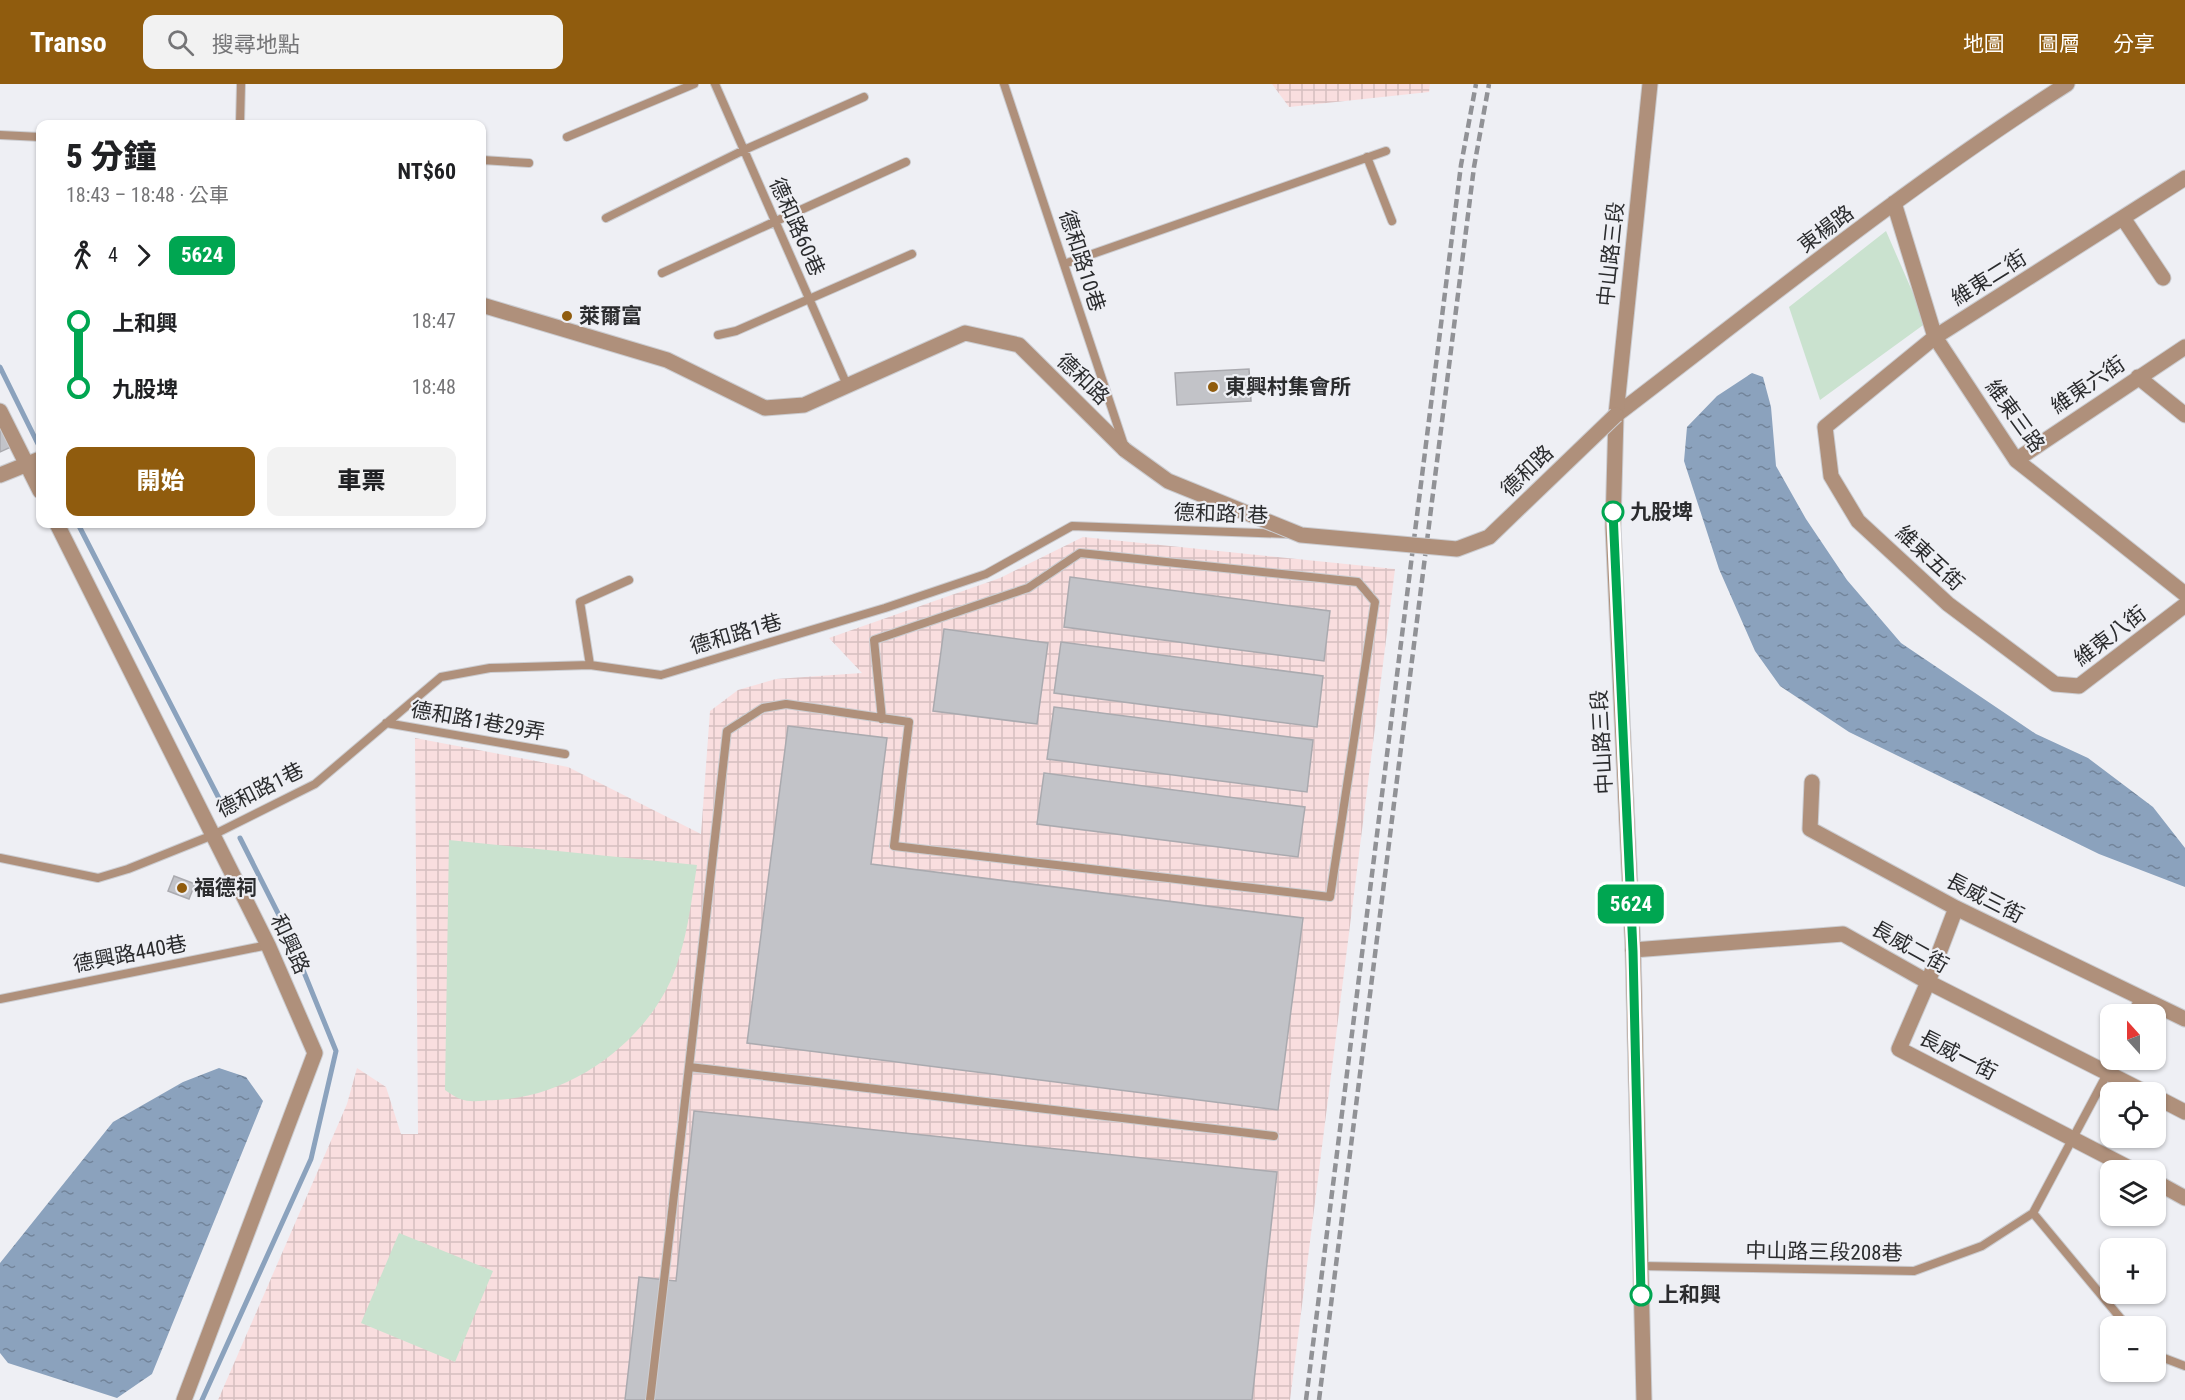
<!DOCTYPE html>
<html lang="zh-TW">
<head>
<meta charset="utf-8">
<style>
  body { margin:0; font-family:"Roboto Condensed","Noto Sans TC",sans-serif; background:#f2f2f2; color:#202124; height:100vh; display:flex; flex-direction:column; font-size:22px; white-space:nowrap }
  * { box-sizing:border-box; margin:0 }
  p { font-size:20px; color:#757577 }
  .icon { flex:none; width:33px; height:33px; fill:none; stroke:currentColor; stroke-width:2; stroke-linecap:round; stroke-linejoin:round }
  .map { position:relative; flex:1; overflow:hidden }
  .side { position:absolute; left:36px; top:36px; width:450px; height:408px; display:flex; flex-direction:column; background:#fff; border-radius:12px; box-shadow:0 2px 4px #0004 }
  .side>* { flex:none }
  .badge { padding:0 12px; border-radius:9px; font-size:21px; line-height:39px }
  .needle { width:39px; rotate:339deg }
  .tools { position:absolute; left:2100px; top:920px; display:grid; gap:12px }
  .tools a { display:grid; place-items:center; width:66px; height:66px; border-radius:12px; background:#fff; box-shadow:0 2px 4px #0004; font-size:30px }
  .map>.badge { position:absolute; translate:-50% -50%; box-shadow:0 0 0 3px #fff }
  .legs { display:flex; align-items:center; gap:9px; height:66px; padding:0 30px; font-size:20px }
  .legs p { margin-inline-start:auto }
  .head { display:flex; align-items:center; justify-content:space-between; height:102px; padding:0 30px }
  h1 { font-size:33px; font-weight:800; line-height:45px }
  .cta { display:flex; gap:12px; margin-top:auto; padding:12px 30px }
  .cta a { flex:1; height:69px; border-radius:12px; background:#905c0e; color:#fff; font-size:24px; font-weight:800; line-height:69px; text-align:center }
  .cta a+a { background:#f2f2f2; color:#202124 }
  ul { padding:0 30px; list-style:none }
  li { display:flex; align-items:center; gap:21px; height:66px; font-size:22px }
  li i { display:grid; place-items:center; width:9px; height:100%; margin:0 8px; background:currentColor }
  li i::after { content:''; width:15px; height:15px; margin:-8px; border:4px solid; border-radius:50%; background:#fff }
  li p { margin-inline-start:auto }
  li:first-child i { background:linear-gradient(#0000 50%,currentColor 0) }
  li:last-child i { background:linear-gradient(currentColor 50%,#0000 0) }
  header { display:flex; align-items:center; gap:36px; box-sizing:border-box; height:84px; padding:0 30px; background:#905c0e; color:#fff }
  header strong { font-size:28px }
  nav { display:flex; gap:33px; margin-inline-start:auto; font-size:21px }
  .search { width:420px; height:54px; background:#f2f2f2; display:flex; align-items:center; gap:15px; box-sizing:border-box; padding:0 21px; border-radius:12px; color:#757577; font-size:22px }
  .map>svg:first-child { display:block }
  .industrial { fill:url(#industrial-grid) }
  .park { fill:#cae2cf }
  .water { fill:url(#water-ripples) }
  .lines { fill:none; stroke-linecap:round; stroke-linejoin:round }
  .stream { stroke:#8ba2bd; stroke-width:5 }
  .building { fill:#c2c3c8; stroke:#aaaaaf; stroke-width:1.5 }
  .service-casing { stroke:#cbccd0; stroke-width:10 }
  .minor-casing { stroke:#cbccd0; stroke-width:17 }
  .tertiary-casing { stroke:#cbccd0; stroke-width:17 }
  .service { stroke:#af907b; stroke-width:8 }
  .minor { stroke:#af907b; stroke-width:15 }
  .tertiary { stroke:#af907b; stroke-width:15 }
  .rail { stroke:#919296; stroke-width:4.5; stroke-dasharray:9 4.5; stroke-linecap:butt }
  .minor-bridge-casing { stroke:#cbccd0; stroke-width:17; stroke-linecap:butt }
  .minor-bridge { stroke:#af907b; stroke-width:15 }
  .line-1-casing { stroke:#fff; stroke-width:14 }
  .line-1 { stroke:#00a651; stroke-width:9 }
  .poi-dot { fill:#905c0e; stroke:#eeeff4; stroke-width:2 }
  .stop-1-dot { fill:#fff; stroke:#00a651; stroke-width:3 }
  .labels { text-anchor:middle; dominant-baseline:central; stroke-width:4.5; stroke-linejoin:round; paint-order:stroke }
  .street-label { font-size:21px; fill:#2b2c2e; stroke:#eeeff4 }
  .poi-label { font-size:21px; font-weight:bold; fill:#2b2c2e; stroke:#eeeff4; text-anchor:start }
  .stop-label { font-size:21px; font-weight:bold; fill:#2b2c2e; stroke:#eeeff4; text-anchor:start }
</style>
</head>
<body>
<header>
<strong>Transo</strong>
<div class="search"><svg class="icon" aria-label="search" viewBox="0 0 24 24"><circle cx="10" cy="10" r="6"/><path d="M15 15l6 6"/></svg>搜尋地點</div>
<nav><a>地圖</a><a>圖層</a><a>分享</a></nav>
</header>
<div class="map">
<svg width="2185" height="1316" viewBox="0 0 2185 1316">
  <defs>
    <pattern id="industrial-grid" width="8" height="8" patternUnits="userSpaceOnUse" patternTransform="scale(1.5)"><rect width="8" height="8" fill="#f9dedf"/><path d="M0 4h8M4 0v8" fill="none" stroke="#d6bfc0"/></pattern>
    <pattern id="water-ripples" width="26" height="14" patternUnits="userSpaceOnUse" patternTransform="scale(1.5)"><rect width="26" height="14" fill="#8ba2bd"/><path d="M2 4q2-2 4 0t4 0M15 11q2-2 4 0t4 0" fill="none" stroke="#72849a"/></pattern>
  </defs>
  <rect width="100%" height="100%" fill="#eeeff4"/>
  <path class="industrial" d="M1272,0H1430L1429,8L1289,23Z
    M1083,453L1395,485L1290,1316H218L347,1020L357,984L386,1003L401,1050H418L415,654L568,683L701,750L710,627L738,606L776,595L862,589L829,554L1000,494Z"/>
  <path class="park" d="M1886,147L1926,239L1820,316L1789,223Z
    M449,756L697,781C691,819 687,859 671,896C641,962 568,1013 496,1016C471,1017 465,1021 445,1006Z
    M399,1149L493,1187L455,1278L361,1239Z"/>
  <path class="water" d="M1752,289L1763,293L1771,323L1776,382L1806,435L1847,496L1901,559L2036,650L2088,674L2153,723L2185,764V803L2099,770L1849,648L1780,602L1755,567L1719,485L1684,377L1687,343L1717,312Z
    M219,984L246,993L263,1017L152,1290L117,1314L8,1279L0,1269V1179L113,1038L183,998Z"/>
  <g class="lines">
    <path class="stream" d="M0,283L38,360
      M78,440L226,728
      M202,1316L311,1075L336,967L288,849L240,754"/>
  </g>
  <path class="building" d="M1249,285L1251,317L1177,321L1175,289Z
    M0,342L11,363L0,368Z
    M1070,493L1330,527L1324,577L1064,543Z
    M944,545L1048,559L1037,640L933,627Z
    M1061,558L1323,592L1317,643L1054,609Z
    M1054,623L1313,656L1307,708L1047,675Z
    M788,642L887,654L871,780L1303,834L1278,1026L747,959Z
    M1044,689L1305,723L1298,773L1037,740Z
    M174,792L195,800L189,815L168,807Z
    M694,1027L1277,1088L1252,1316H625L639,1193L676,1197Z"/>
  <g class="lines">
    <g class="service-casing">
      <path id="service" d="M715,0L847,301
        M1004,0L1123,358
        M240,40L241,0
        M0,51L40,53
        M567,53L694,0
        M1367,73L1392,137
        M482,76L529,79
        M606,134L744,66L864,13
        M1064,180L1386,67
        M662,189L906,78
        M718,251L736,247L912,170
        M590,581L580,518L629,496
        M882,635L874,556L1028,504L1080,469L1358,498L1375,518L1330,813L894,762L909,638L786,620L763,624L727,647L689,983L1274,1052
        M386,639L565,670
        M0,774L98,794L128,785L213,751L315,700L441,593L490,584L590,581L661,591L885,524L986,490L1072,442L1288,450
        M0,915L268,861
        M2132,930L2139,913
        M2033,1129L2127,1242
        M1641,1182L1914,1187L1982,1162L2033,1129L2115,975
        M2156,1271L2185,1282
        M650,1316L689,983"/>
    </g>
    <g class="minor-casing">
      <path id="minor" d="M2185,94L1935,253L1825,343L1831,392L1858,437L1948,520L2055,600L2079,602L2185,521
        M1894,119L1935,253L2016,376L2185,510
        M2123,134L2163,194
        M482,221L667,276L765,324L804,321L965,249L1019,261L1125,366
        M2138,293L2185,331
        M0,327L40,407
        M1616,331C1764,218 1910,100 2067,0
        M2016,376L2185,263
        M0,391L40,375
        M57,440L268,861L315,969L184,1316
        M1812,698L1810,745L1956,824L2185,935
        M1956,824L1928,898L1899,965L2133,1086
        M1633,866L1843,850L1928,898L2145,1008
        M2156,1013L2185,1028
        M2156,1098L2185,1114"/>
    </g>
    <g class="tertiary-casing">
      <path id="tertiary" d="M1644,1316L1633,866L1613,443L1616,331L1650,0"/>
    </g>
    <use href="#service" class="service"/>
    <use href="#minor" class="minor"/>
    <use href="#tertiary" class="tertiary"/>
    <path class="rail" d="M1306,1316L1461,81L1476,0
      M1319,1316L1474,83L1489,0"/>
    <g class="minor-bridge-casing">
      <path id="minor-bridge" d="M1125,366L1168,397L1301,451L1457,465L1489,453L1616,331"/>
    </g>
    <use href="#minor-bridge" class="minor-bridge"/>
  </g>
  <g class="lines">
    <g class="line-1-casing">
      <path id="line-1" d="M1613,428L1633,867L1641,1211"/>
    </g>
    <use href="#line-1" class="line-1"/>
  </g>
  <g class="poi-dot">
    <circle cx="567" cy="232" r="6"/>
    <circle cx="1213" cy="303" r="6"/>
    <circle cx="182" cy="804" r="6"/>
  </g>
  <g class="stop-1-dot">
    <circle cx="1613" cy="428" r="10"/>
    <circle cx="1641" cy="1211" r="10"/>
  </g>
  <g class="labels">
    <g class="street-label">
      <text transform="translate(797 143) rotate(66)">德和路60巷</text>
      <text transform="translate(1826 145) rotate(-37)">東楊路</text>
      <text transform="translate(1611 170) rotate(-84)">中山路三段</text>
      <text transform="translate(1082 177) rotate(72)">德和路10巷</text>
      <text transform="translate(1989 194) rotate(-32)">維東二街</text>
      <text transform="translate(1083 295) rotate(44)">德和路</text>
      <text transform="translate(2088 301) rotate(-34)">維東六街</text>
      <text transform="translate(2015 332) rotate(54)">維東三路</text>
      <text transform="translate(1527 387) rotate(-44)">德和路</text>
      <text transform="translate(1221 430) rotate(2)">德和路1巷</text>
      <text transform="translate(1930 474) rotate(43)">維東五街</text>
      <text transform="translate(736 550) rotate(-16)">德和路1巷</text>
      <text transform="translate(2110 552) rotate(-37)">維東八街</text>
      <text transform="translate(478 637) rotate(10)">德和路1巷29弄</text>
      <text transform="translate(1602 658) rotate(-93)">中山路三段</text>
      <text transform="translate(260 706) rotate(-27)">德和路1巷</text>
      <text transform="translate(1985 814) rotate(27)">長威三街</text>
      <text transform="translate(290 860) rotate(65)">和興路</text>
      <text transform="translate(1910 863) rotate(29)">長威二街</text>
      <text transform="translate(130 870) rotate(-11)">德興路440巷</text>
      <text transform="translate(1958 971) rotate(27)">長威一街</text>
      <text transform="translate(1824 1168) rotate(1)">中山路三段208巷</text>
    </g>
    <g class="poi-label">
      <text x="579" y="232">萊爾富</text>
      <text x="1225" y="303">東興村集會所</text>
      <text x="194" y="804">福德祠</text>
    </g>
    <g class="stop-label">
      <text x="1630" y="428">九股埤</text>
      <text x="1658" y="1211">上和興</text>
    </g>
  </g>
</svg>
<div class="tools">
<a><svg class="needle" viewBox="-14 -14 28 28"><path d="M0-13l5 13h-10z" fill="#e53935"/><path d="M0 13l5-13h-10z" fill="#757577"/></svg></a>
<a><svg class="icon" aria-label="locate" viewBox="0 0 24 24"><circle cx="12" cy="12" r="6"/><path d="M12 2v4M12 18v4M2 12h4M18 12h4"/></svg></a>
<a><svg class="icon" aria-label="layers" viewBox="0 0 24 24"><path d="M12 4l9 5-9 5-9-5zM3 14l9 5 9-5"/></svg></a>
<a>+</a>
<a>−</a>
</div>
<b class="badge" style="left:1631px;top:820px;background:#00a651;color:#fff">5624</b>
<section class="side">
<div class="head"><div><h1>5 分鐘</h1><p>18:43 – 18:48 · 公車</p></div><b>NT$60</b></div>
<div class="legs"><svg class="icon" aria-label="walk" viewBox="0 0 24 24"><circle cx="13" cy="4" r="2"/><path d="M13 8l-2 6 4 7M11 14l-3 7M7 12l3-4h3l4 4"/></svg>4<svg class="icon" aria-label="forward" viewBox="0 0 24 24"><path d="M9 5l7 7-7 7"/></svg><b class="badge" style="background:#00a651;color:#fff">5624</b></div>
<ul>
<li><i style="color:#00a651"></i><b>上和興</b><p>18:47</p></li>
<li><i style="color:#00a651"></i><b>九股埤</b><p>18:48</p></li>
</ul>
<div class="cta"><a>開始</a><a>車票</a></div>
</section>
</div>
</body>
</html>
